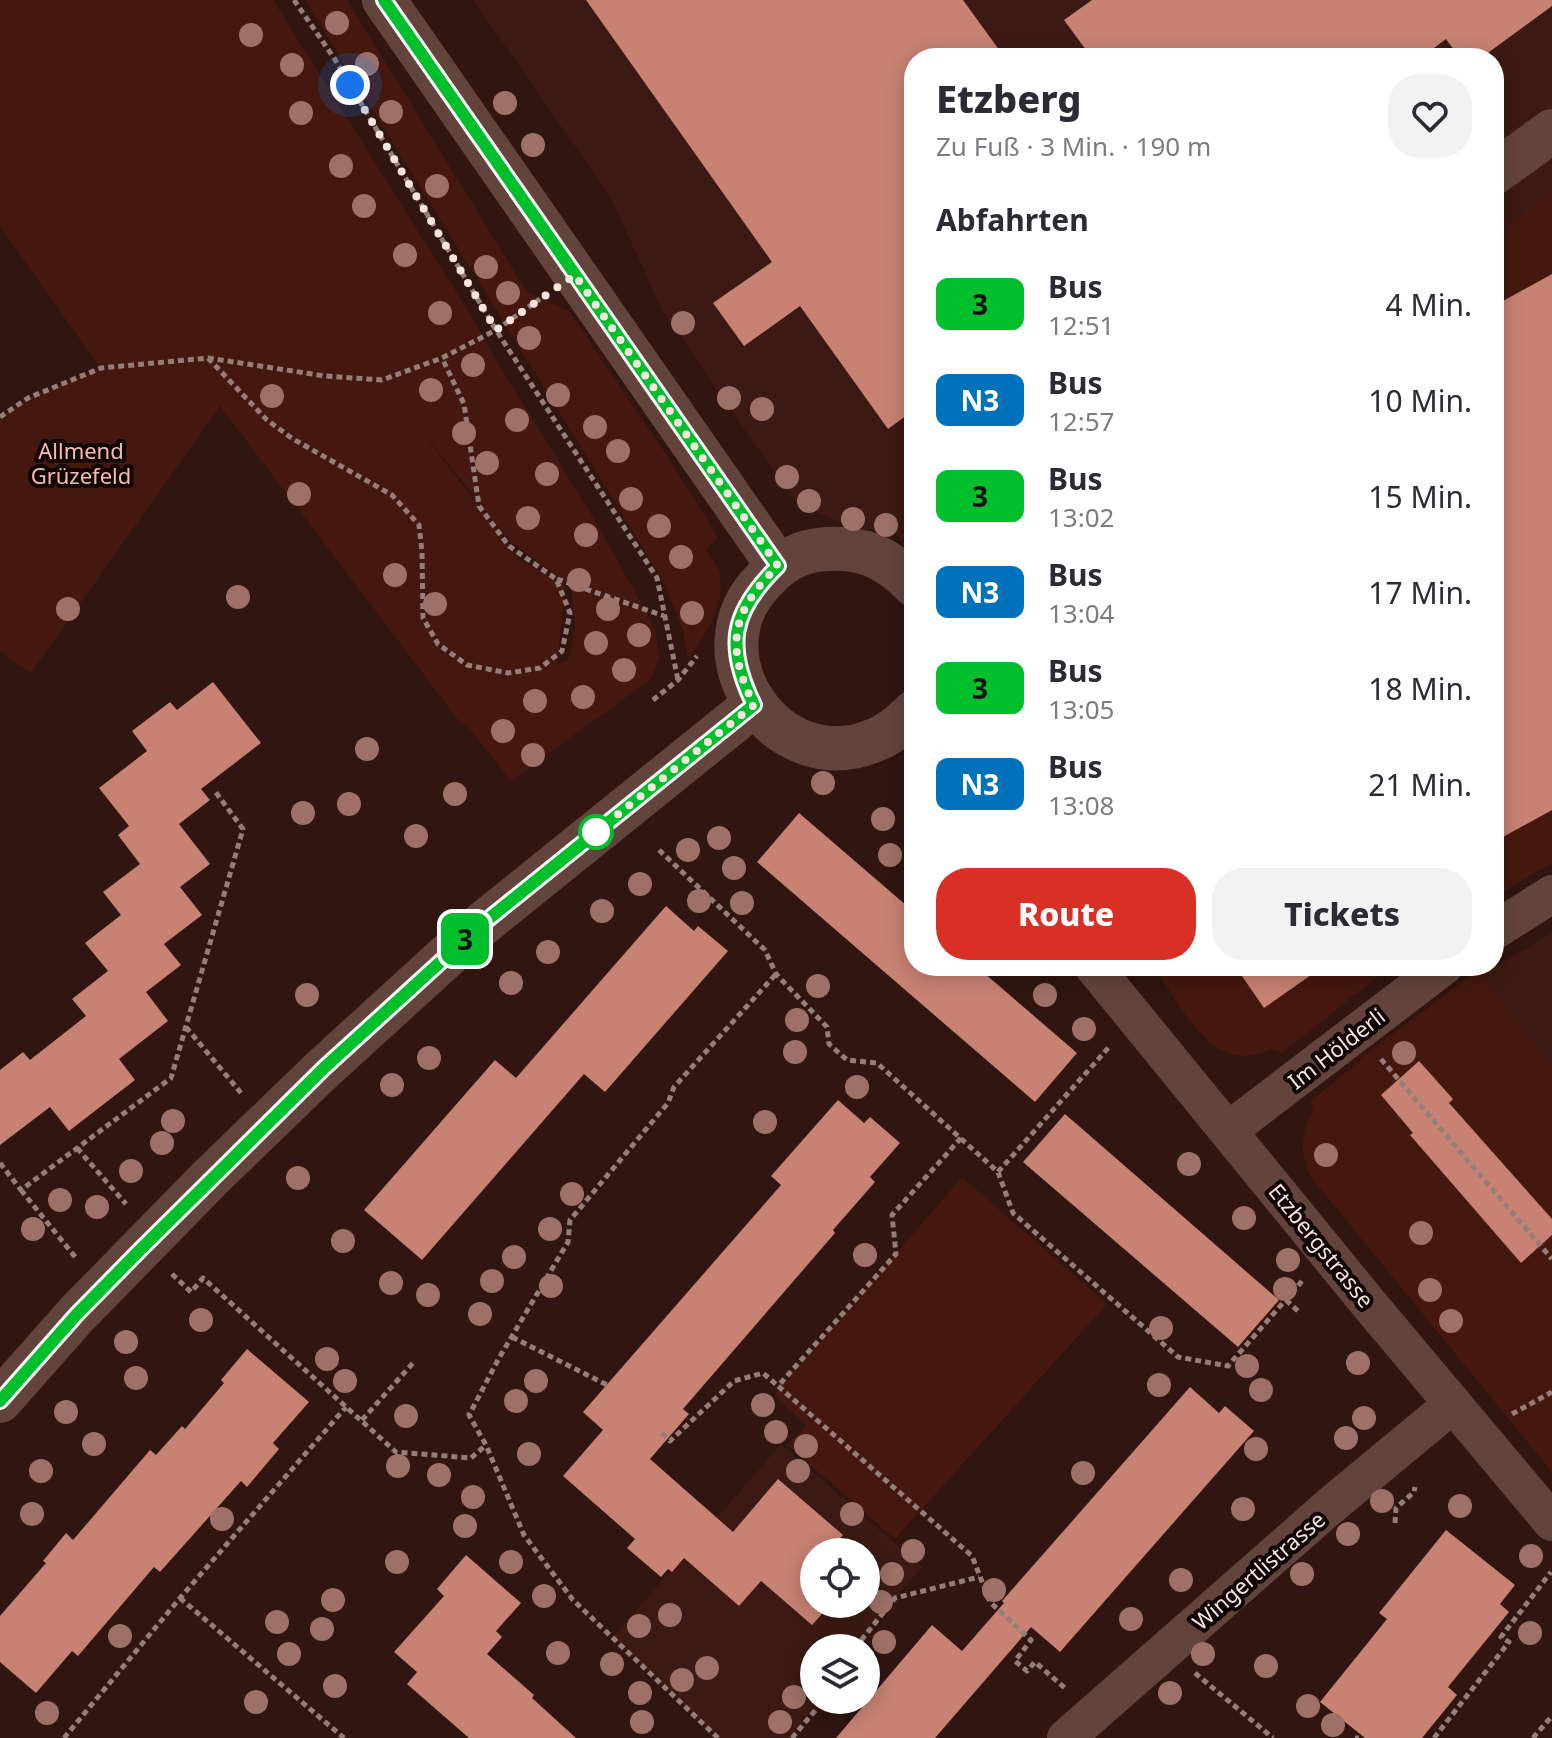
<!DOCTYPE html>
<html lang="de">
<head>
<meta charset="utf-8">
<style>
  body { margin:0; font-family:"Noto Sans",sans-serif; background:#f2f2f3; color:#2b2b33; height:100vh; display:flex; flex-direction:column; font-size:30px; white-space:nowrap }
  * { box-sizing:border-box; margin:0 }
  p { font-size:26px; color:#7c7c81 }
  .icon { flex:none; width:44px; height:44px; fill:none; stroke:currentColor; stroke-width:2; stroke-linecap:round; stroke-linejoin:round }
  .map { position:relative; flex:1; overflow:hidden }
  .sheet { position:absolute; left:904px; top:48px; width:600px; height:928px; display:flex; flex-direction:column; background:#fff; border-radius:32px; box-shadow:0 4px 20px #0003 }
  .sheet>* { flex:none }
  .badge { padding:0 16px; border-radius:12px; font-size:28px; line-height:52px }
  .buttons { position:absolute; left:800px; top:1538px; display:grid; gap:16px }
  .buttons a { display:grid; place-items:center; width:80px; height:80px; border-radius:50%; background:#fff; box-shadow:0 4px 20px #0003; font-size:40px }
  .you { position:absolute; width:40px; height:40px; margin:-20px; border:6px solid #fff; border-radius:50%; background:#1a73e8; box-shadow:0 0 0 12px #1a73e833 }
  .map>.badge { position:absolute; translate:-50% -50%; box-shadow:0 0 0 4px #fff }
  h2 { padding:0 32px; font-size:30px; line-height:72px }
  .round { display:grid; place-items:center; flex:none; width:84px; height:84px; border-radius:32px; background:#f2f2f3 }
  .summary { display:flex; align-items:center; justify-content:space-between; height:136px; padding:0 32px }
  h1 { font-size:38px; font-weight:800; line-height:60px }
  .cta { display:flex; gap:16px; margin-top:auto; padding:16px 32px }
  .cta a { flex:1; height:92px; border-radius:32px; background:#d93025; color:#fff; font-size:32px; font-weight:800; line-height:92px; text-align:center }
  .cta a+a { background:#f2f2f3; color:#2b2b33 }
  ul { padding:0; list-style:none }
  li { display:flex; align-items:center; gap:24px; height:96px; padding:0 32px }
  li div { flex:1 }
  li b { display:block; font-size:30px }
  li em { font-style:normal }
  li .badge { min-width:88px; font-weight:700; text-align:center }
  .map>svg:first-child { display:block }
  .built { fill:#3c1a13; fill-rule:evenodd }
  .green { fill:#44180f; fill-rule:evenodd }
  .building { fill:#c78273 }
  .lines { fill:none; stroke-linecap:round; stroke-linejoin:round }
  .path { stroke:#957e79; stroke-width:5; stroke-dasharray:6 4; stroke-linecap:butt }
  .street { stroke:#63443d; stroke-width:38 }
  .secondary { stroke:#63443d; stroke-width:44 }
  .tree { fill:#9d7167 }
  .line-casing { stroke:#fff; stroke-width:18 }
  .line { stroke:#00bf2c; stroke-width:12 }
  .walk { stroke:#f7e4df; stroke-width:8; stroke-dasharray:0 14.4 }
  .stop-dot { fill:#fff; stroke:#00bf2c; stroke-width:4 }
  .labels { text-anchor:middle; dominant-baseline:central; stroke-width:8; stroke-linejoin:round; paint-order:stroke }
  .park-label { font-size:22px; fill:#f7bcaf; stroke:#100504 }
  .street-label { font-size:22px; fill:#f7e4df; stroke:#100504 }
</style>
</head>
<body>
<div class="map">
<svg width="1552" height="1738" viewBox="0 0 1552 1738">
  <rect width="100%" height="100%" fill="#301510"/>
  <path class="built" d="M473,0H1552V863L1494,897V58H914V553L894,532L849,527L813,510L790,495L662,310L611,198Z
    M1552,933V1066L1482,975Z
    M781,1444L922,1567L855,1648H814V1700H824L792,1738H718L613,1637ZM814,1552H866V1604H814Z"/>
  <path class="green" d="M0,0H273L472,317L491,352L593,517L655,628L659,657L651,679L511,781L465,723L462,725L220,406L31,673L0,651V417L28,398L100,368L0,226ZM412,419L510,541L571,586L575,630L568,659L557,665L565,586L520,560Z
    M305,0H347L527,292L569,311L666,454L718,537L706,550C710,556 717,565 719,572C727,605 705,635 688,659L683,631L664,582Z
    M1552,193V863L1494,897V235Z
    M1153,966H1391L1282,1053L1271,1049C1213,1079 1181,1005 1153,966Z
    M1478,970L1552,1066V1472L1310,1176C1300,1151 1300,1132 1314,1109L1310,1102L1373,1049Z
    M962,1177L1107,1304L895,1539L788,1445L806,1425L774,1395Z"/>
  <path class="building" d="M586,0H963L1005,58H914V410L888,429L800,306L744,346L713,303L772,262Z
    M1092,0H1552V6L1481,58H1460L1446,39L1421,58H1092L1064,20Z
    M1552,274V810L1494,842V306Z
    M213,682L261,743L201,789L210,800L179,824L210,864L180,887L202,915L164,944L181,965L146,992L168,1021L119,1059L135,1080L69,1131L50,1107L0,1145V1070L23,1052L30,1060L86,1016L72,999L108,971L85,943L121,915L103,892L140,864L118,835L129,826L99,788L147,751L132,731L170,702L177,710Z
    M799,813L914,912V966H976L1077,1053L1035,1102L757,862Z
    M666,906L694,931L698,926L728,951L605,1092L584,1074L422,1260L364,1210L495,1060L516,1078Z
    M1235,966H1324L1264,1008Z
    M1419,1061L1453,1099L1449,1103L1552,1219V1235L1521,1263L1410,1135L1413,1133L1381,1095Z
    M838,1100L864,1123L870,1117L900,1143L870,1177L875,1182L833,1230L835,1233L683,1409L689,1414L650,1459L733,1532L778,1479L843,1535L832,1547L838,1552H814V1604H831L812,1625L761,1581L739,1606L684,1558L672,1572L668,1569L661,1577L627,1548L635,1539L563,1476L603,1430L583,1412L781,1185L771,1176Z
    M1065,1114L1279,1300L1238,1347L1023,1162Z
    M247,1349L309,1402L273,1443L279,1449L247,1487L241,1481L160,1572L154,1567L78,1656L72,1651L36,1693L0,1662V1616L46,1563L43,1561L66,1533L73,1540L150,1450L156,1455L182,1426L185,1429L224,1383L221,1380Z
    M1190,1387L1219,1413L1225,1406L1254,1431L1060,1652L1031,1627L935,1738H836L932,1625L962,1651L1004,1603L1002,1601Z
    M1446,1530L1515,1585L1500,1604L1509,1612L1448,1687L1457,1695L1422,1738H1365L1320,1702L1387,1619L1379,1613Z
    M466,1555L521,1603L496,1631L502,1637L487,1654L534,1695L532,1698L576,1738H469L407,1684L417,1672L394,1652L444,1596L437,1589Z"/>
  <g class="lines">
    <path class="path" d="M294,0L334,58L496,330L657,578L678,680
      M208,358L267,420L293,439L392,495L419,525L422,552L423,618L438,644L467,665L508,673L540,668L562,651L570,613L556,579L509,546L479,506L464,404L442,358
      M0,417L28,398L101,368L208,358L325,376L382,380L442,358L496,330L540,299
      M557,579L664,616
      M653,700L678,680L697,656
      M659,850L765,950L776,974L827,1027L829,1044L847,1060L877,1063L998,1172L1013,1213L1178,1357L1228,1366L1302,1281
      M186,1027L241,1093
      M1381,1059L1552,1259
      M961,1138L892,1215L896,1254L778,1386L972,1556L990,1602L1031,1640L1015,1661L1027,1671L1035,1662L1066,1689
      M77,1148L126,1204
      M0,1163L21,1190L171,1078L243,829L214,790
      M998,1172L1109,1047
      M21,1190L76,1258
      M172,1274L191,1292L203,1278L396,1452L471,1458L486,1445
      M1286,1300L1298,1311
      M512,1337L607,1385
      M1512,1414L1552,1392
      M362,1420L413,1363
      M662,1433L670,1441L734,1381L763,1373L778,1386
      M1395,1523L1396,1508L1414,1492L1415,1487
      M180,1598L344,1738
      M855,1648L895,1598L979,1577
      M1195,1673L1273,1738
      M64,1738L180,1598L346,1407
      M718,1738L573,1600L524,1535L486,1445L469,1415L499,1358L568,1242L570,1220L668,1103L674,1087L776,974
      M792,1738L824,1700
      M1355,1738H1359
      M1434,1738L1509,1642L1501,1637L1551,1572
      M1533,1738L1552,1716"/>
    <path class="street" d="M1494,931L1552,894
      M1093,966L1369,1304L1552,1522
      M1229,1130L1444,966
      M1066,1738L1330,1506L1453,1404"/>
    <path class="secondary" d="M384,0L778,566
      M1494,173L1552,131
      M914,585C885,555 858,545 817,550C796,553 779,564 765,579C689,654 778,782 875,740C891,734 902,723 914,712
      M0,1401L77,1314L210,1178L324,1068L481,925L754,705"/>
  </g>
  <g class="tree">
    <circle cx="337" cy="23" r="12"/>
    <circle cx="251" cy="35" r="12"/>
    <circle cx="367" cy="64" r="12"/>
    <circle cx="292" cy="65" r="12"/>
    <circle cx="505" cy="103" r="12"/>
    <circle cx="391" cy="112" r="12"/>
    <circle cx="301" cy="113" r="12"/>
    <circle cx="533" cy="145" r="12"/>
    <circle cx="341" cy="166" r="12"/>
    <circle cx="437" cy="186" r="12"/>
    <circle cx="364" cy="206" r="12"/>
    <circle cx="405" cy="255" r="12"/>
    <circle cx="486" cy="267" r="12"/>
    <circle cx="508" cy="293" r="12"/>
    <circle cx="440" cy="313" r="12"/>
    <circle cx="683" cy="323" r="12"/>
    <circle cx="529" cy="338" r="12"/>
    <circle cx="473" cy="365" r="12"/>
    <circle cx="431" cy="390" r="12"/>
    <circle cx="558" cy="395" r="12"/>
    <circle cx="272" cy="396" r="12"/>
    <circle cx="729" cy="398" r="12"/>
    <circle cx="762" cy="409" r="12"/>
    <circle cx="517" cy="420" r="12"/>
    <circle cx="595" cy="427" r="12"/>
    <circle cx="464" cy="433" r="12"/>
    <circle cx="618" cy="451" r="12"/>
    <circle cx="487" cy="463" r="12"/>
    <circle cx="547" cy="474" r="12"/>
    <circle cx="787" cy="477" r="12"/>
    <circle cx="299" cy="494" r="12"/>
    <circle cx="631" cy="499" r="12"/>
    <circle cx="809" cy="501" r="12"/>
    <circle cx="528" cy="518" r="12"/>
    <circle cx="853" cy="519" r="12"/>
    <circle cx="886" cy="525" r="12"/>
    <circle cx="659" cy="526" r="12"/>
    <circle cx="586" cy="535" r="12"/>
    <circle cx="681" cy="557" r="12"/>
    <circle cx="395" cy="575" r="12"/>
    <circle cx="579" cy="580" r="12"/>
    <circle cx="238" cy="597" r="12"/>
    <circle cx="435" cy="604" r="12"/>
    <circle cx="68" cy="609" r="12"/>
    <circle cx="608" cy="609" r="12"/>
    <circle cx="692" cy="613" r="12"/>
    <circle cx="639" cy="635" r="12"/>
    <circle cx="596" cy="643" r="12"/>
    <circle cx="624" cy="670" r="12"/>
    <circle cx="583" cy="697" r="12"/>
    <circle cx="535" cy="701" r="12"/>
    <circle cx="503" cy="731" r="12"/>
    <circle cx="367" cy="749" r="12"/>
    <circle cx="533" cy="755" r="12"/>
    <circle cx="823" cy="783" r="12"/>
    <circle cx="455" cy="794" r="12"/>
    <circle cx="349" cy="804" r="12"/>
    <circle cx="303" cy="813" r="12"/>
    <circle cx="883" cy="819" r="12"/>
    <circle cx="416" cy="836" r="12"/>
    <circle cx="719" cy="838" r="12"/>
    <circle cx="688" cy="850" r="12"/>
    <circle cx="890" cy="855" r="12"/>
    <circle cx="734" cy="868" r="12"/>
    <circle cx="640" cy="884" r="12"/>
    <circle cx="699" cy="901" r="12"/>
    <circle cx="742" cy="903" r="12"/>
    <circle cx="602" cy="911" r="12"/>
    <circle cx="548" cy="952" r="12"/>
    <circle cx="511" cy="983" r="12"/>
    <circle cx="818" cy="986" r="12"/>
    <circle cx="307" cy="995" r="12"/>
    <circle cx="1045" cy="995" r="12"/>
    <circle cx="797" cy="1020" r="12"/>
    <circle cx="1084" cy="1029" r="12"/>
    <circle cx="795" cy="1052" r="12"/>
    <circle cx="1404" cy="1053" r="12"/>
    <circle cx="429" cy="1058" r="12"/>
    <circle cx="392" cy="1085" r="12"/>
    <circle cx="857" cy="1087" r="12"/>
    <circle cx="173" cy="1121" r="12"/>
    <circle cx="765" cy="1122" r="12"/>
    <circle cx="162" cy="1143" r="12"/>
    <circle cx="1326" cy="1155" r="12"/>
    <circle cx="1189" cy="1164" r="12"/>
    <circle cx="131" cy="1171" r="12"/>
    <circle cx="298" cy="1178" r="12"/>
    <circle cx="572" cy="1194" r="12"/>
    <circle cx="60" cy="1200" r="12"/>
    <circle cx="97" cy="1207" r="12"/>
    <circle cx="1244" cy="1218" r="12"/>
    <circle cx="33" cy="1229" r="12"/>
    <circle cx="550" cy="1229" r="12"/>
    <circle cx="1421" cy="1233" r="12"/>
    <circle cx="343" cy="1241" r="12"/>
    <circle cx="865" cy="1255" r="12"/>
    <circle cx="514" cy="1257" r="12"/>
    <circle cx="1288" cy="1260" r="12"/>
    <circle cx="492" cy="1281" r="12"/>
    <circle cx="391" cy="1283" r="12"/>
    <circle cx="551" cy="1286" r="12"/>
    <circle cx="1285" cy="1289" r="12"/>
    <circle cx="1430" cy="1290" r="12"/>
    <circle cx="428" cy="1295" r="12"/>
    <circle cx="480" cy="1314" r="12"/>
    <circle cx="201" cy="1320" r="12"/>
    <circle cx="1451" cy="1321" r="12"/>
    <circle cx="1161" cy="1328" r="12"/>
    <circle cx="126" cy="1342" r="12"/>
    <circle cx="327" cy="1359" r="12"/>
    <circle cx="1358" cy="1363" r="12"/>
    <circle cx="1247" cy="1366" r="12"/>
    <circle cx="136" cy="1378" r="12"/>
    <circle cx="345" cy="1381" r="12"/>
    <circle cx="536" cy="1381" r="12"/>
    <circle cx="1159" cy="1385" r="12"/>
    <circle cx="1261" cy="1390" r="12"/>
    <circle cx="516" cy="1401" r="12"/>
    <circle cx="763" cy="1405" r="12"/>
    <circle cx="66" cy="1412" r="12"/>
    <circle cx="406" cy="1416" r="12"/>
    <circle cx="1364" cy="1418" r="12"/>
    <circle cx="776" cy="1432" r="12"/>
    <circle cx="1346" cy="1438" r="12"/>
    <circle cx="94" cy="1444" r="12"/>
    <circle cx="806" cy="1446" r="12"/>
    <circle cx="1256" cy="1449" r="12"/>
    <circle cx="529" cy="1454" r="12"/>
    <circle cx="398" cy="1466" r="12"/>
    <circle cx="41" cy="1471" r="12"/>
    <circle cx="798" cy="1471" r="12"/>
    <circle cx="1083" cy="1473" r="12"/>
    <circle cx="439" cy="1475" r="12"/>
    <circle cx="473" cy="1497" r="12"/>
    <circle cx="1382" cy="1501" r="12"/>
    <circle cx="1460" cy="1506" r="12"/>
    <circle cx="1243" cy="1509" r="12"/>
    <circle cx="32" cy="1514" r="12"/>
    <circle cx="852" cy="1514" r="12"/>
    <circle cx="222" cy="1519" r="12"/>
    <circle cx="465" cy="1526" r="12"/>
    <circle cx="1348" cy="1534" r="12"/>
    <circle cx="913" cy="1551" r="12"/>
    <circle cx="1531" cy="1556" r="12"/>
    <circle cx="397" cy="1562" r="12"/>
    <circle cx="511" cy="1562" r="12"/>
    <circle cx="892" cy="1574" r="12"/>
    <circle cx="1302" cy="1574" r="12"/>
    <circle cx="1181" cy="1580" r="12"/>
    <circle cx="994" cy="1590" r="12"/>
    <circle cx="544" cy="1596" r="12"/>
    <circle cx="333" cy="1600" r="12"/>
    <circle cx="881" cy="1602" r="12"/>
    <circle cx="670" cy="1615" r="12"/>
    <circle cx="1131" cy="1619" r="12"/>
    <circle cx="277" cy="1622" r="12"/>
    <circle cx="639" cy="1626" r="12"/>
    <circle cx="322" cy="1629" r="12"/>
    <circle cx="1530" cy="1633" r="12"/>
    <circle cx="120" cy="1636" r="12"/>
    <circle cx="884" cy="1642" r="12"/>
    <circle cx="558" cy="1653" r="12"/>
    <circle cx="289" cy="1654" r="12"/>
    <circle cx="1203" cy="1654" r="12"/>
    <circle cx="612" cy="1664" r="12"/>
    <circle cx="1266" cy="1666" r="12"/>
    <circle cx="707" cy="1668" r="12"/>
    <circle cx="682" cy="1680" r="12"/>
    <circle cx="335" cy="1686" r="12"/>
    <circle cx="640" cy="1693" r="12"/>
    <circle cx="1170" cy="1693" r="12"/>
    <circle cx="794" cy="1697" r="12"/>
    <circle cx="256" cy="1702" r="12"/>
    <circle cx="1308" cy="1706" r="12"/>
    <circle cx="47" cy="1713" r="12"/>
    <circle cx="642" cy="1722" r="12"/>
    <circle cx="780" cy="1722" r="12"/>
    <circle cx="1333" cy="1725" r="12"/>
  </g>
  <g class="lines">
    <g class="line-casing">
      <path id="line" d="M0,1401L77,1314L141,1249L324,1068L481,925L754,705C725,646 731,612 778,566L384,0"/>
    </g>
    <use href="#line" class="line"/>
    <path class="walk" d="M350,85L496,330L575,275L778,566C731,612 725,646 754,705L596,832"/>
  </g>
  <circle class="stop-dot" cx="596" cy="832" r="16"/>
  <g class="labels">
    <g class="park-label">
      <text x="81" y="450">Allmend<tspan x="81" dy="25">Grüzefeld</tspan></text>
    </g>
    <g class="street-label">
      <text transform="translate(1336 1048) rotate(-38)">Im Hölderli</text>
      <text transform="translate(1322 1245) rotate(51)">Etzbergstrasse</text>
      <text transform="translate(1258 1570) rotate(-41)">Wingertlistrasse</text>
    </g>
  </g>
</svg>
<div class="buttons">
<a><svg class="icon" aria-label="locate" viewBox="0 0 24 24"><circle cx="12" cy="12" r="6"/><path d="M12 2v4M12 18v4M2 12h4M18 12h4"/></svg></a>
<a><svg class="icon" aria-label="layers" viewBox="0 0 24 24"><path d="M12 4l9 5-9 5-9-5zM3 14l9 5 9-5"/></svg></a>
</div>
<div class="you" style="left:350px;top:85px"></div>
<b class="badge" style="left:465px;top:939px;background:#00bf2c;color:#111">3</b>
<section class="sheet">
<div class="summary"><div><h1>Etzberg</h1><p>Zu Fuß · 3 Min. · 190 m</p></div><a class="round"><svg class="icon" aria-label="heart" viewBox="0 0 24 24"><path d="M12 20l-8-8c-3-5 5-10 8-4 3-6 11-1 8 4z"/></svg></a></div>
<h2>Abfahrten</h2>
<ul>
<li><span class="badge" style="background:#00bf2c;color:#111">3</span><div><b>Bus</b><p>12:51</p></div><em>4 Min.</em></li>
<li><span class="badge" style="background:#0072bc;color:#fff">N3</span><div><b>Bus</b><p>12:57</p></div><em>10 Min.</em></li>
<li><span class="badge" style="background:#00bf2c;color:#111">3</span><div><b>Bus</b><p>13:02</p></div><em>15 Min.</em></li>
<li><span class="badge" style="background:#0072bc;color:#fff">N3</span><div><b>Bus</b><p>13:04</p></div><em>17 Min.</em></li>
<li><span class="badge" style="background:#00bf2c;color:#111">3</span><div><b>Bus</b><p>13:05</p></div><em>18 Min.</em></li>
<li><span class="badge" style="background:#0072bc;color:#fff">N3</span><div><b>Bus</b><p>13:08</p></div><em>21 Min.</em></li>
</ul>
<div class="cta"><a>Route</a><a>Tickets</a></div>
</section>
</div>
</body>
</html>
